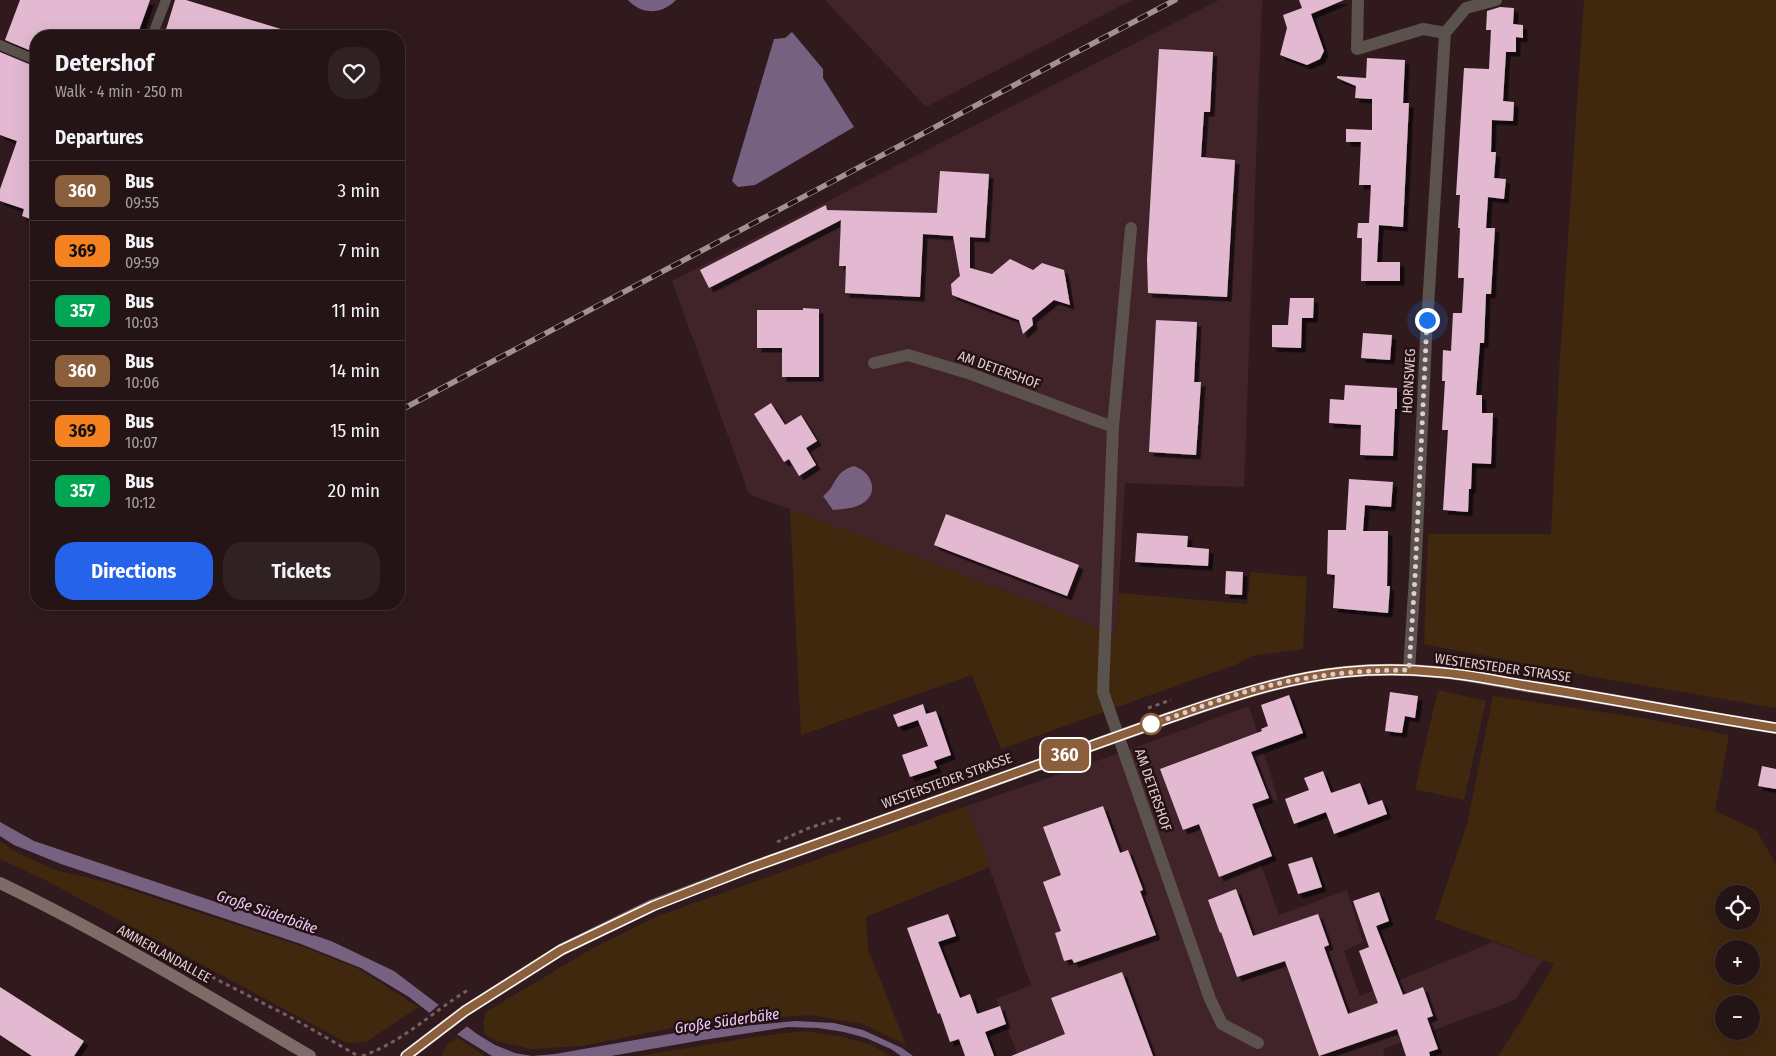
<!DOCTYPE html>
<html lang="en">
<head>
<meta charset="utf-8">
<style>
  body { margin:0; font-family:"Fira Sans Condensed",sans-serif; background:#302123; color:#f1f3f6; height:100vh; display:flex; flex-direction:column; font-size:19px; white-space:nowrap }
  * { box-sizing:border-box; margin:0 }
  p { font-size:16px; color:#a39ea1 }
  .icon { flex:none; width:28px; height:28px; fill:none; stroke:currentColor; stroke-width:2; stroke-linecap:round; stroke-linejoin:round }
  .map { position:relative; flex:1; overflow:hidden }
  .sheet { position:absolute; left:30px; top:30px; width:375px; height:580px; display:flex; flex-direction:column; background:#241416; border-radius:20px; box-shadow:0 5px 20px #0002,0 0 0 1px #413335 }
  .sheet>* { flex:none }
  .badge { padding:0 10px; border-radius:8px; font-size:18px; line-height:32px }
  .controls { position:absolute; left:1715px; top:885px; display:grid; gap:10px }
  .controls a { display:grid; place-items:center; width:45px; height:45px; border-radius:50%; background:#241416; box-shadow:0 5px 20px #0002,0 0 0 1px #413335; font-size:25px }
  .you { position:absolute; width:25px; height:25px; margin:-12px; border:4px solid #fff; border-radius:50%; background:#1a73e8; box-shadow:0 0 0 8px #1a73e833 }
  .map>.badge { position:absolute; translate:-50% -50%; box-shadow:0 0 0 2px #fff }
  h2 { padding:0 25px; font-size:19px; line-height:45px }
  .round { display:grid; place-items:center; flex:none; width:52px; height:52px; border-radius:20px; background:#302123 }
  .overview { display:flex; align-items:center; justify-content:space-between; height:85px; padding:0 25px }
  h1 { font-size:24px; font-weight:700; line-height:38px }
  .action { display:flex; gap:10px; margin-top:auto; padding:10px 25px }
  .action a { flex:1; height:58px; border-radius:20px; background:#2563eb; color:#fff; font-size:20px; font-weight:700; line-height:58px; text-align:center }
  .action a+a { background:#302123; color:#f1f3f6 }
  ul { padding:0; list-style:none }
  li { display:flex; align-items:center; gap:15px; height:60px; padding:0 25px; border-top:1px solid #413335 }
  li div { flex:1 }
  li b { display:block; font-size:19px }
  li em { font-style:normal }
  li .badge { min-width:55px; font-weight:700; text-align:center }
  .map>svg:first-child { display:block }
  .built { fill:#402429 }
  .green { fill:#40280e; fill-rule:evenodd }
  .water { fill:#776181 }
  .pier { fill:#301a1d }
  .building { fill:#e2b9d1; filter:url(#shadow) }
  .lines { fill:none; stroke-linecap:round; stroke-linejoin:round }
  .path { stroke:#746063; stroke-width:3; stroke-dasharray:4 4; stroke-linecap:butt }
  .service { stroke:#5b514d; stroke-width:10 }
  .minor { stroke:#5b514d; stroke-width:12 }
  .secondary { stroke:#7c6b66; stroke-width:12 }
  .rail-casing { stroke:#a39193; stroke-width:5.5 }
  .rail { stroke:#251114; stroke-width:4; stroke-dasharray:11; stroke-linecap:butt }
  .line-casing { stroke:#fff; stroke-width:11 }
  .line { stroke:#8b5e3c; stroke-width:8 }
  .walk { stroke:#deced0; stroke-width:5; stroke-dasharray:0 9 }
  .stop-dot { fill:#fff; stroke:#8b5e3c; stroke-width:2.5 }
  .labels { text-anchor:middle; dominant-baseline:central; stroke-width:5; stroke-linejoin:round; paint-order:stroke }
  .street-label { font-size:14px; fill:#deced0; stroke:#251114 }
  .water-label { font-size:15px; font-style:italic; fill:#ebccf8; stroke:#251114 }
</style>
</head>
<body>
<div class="map">
<svg width="1776" height="1056" viewBox="0 0 1776 1056">
  <defs>
    <filter id="shadow"><feDropShadow dx="4.5" dy="4.5" stdDeviation="0" flood-color="#0009"/></filter>
  </defs>
  <rect width="100%" height="100%" fill="#301a1d"/>
  <path class="built" d="M825,0H1132L926,107Z
    M1219,0H1262L1244,487L1125,483L1116,636L1037,603L749,494L672,281Z
    M1249,706L1278,799L1256,807L1275,857L1261,864L1279,915L1347,890L1363,942L1344,951L1360,996L1493,942L1543,960L1515,1000L1383,1049L1385,1056H1018L996,999L1031,985L967,806L1114,755Z"/>
  <path class="green" d="M1584,0H1776V708L1605,679L1424,644L1428,534H1551L1559,373Z
    M790,509L1037,603L1116,636L1119,593L1247,604L1251,572L1307,577L1303,649L1252,656L1237,664L1001,749L972,675L801,735Z
    M1438,690L1486,701L1464,800L1415,789Z
    M1493,696L1642,718L1729,735L1715,811L1756,830L1776,864V1056H1498L1519,1024L1554,964L1435,919L1467,824ZM1724,894H1751V921H1724ZM1724,949H1751V976H1724ZM1724,1004H1751V1031H1724Z
    M967,806L990,867L866,917L868,949L906,1045L863,1024L809,1015L729,1021L676,1027L582,1046L530,1049L496,1041L485,1034L483,1024L486,1012L593,948L658,916Z
    M0,841L18,853L55,870L103,881L304,947L359,969L418,1007L366,1042L347,1043L47,881L0,859Z
    M805,1031L839,1036L872,1045L889,1056H639L754,1037Z
    M457,1037L485,1056H441L448,1044Z"/>
  <path class="water" d="M628,0H676C661,15 642,15 628,0Z
    M792,32L823,69V78L854,127L755,185L738,187L732,181L774,39L785,38Z
    M854,466C875,473 880,498 857,506C850,509 841,509 833,510L823,496C838,485 832,473 854,466Z
    M0,822L34,841L290,927L331,941L394,971L477,1034L495,1045L515,1053L532,1056L555,1054L681,1032L795,1021L834,1023L863,1030L902,1048L913,1056H901L891,1049L866,1038L844,1032L818,1028L788,1027L703,1040L611,1056H492L458,1035L409,997L361,968L301,944L61,864L14,845L0,836Z"/>
  <path class="pier" d="M441,1003L470,1024L455,1036L427,1015Z"/>
  <path class="building" d="M20,0H150L137,36H36V53L5,40Z
    M175,0H186L294,33V36H164Z
    M1299,0H1344L1311,14L1324,51L1320,59L1307,65L1280,55L1287,28L1283,15L1302,8Z
    M1500,7L1514,8L1513,24L1523,25V38L1516,37V52H1506L1503,101L1514,102L1513,121L1492,120L1491,152H1496L1494,178L1506,179L1504,199L1488,197L1486,228H1495L1491,294H1486L1484,343H1480L1476,395H1482V413H1493L1491,464L1472,463L1471,489H1469L1468,512L1443,510L1448,430H1442L1445,381H1442L1443,350L1451,351L1453,313H1462L1464,278H1458L1460,228H1458L1460,195H1456L1464,68L1489,69L1491,30H1486L1487,11Z
    M1159,49L1213,52L1210,112H1204L1201,157L1235,160L1227,297L1148,293L1147,259Z
    M0,52L36,67V221L22,216L24,209L0,201V189L17,141L0,135Z
    M1367,58L1405,60L1403,103H1409L1403,227L1379,225L1377,262H1400V281H1361L1362,238H1357L1358,223H1369L1371,185H1359L1361,142H1346V129L1372,130V99L1355,98L1356,86L1337,78V76L1366,78Z
    M940,171L989,174L985,238L970,237V268L992,274L1010,259L1033,270L1042,263L1064,270L1070,305L1054,300L1032,318L1033,325L1023,334L1019,320L952,295L951,284L960,276L953,236L923,234L920,297L845,293L846,266H839L841,220L709,288L700,270L826,205L827,210L937,213Z
    M1290,298H1314L1313,318H1302L1301,348L1272,347V325H1288Z
    M803,308L819,309V377H782V348H757V310H803Z
    M1156,320L1197,322L1194,382H1201L1196,455L1149,452Z
    M1363,333L1392,335L1390,360L1361,358Z
    M1345,385L1397,388V409H1395L1393,456L1360,455L1361,425L1329,423L1330,399L1344,400Z
    M771,403L785,425L801,415L817,441L806,448L816,465L799,476L789,459L784,462L754,414Z
    M1349,479L1393,482L1391,507L1365,505L1363,531H1388L1387,586H1390L1388,613L1333,608L1335,575L1327,574L1328,530H1346Z
    M946,514L1079,565L1067,596L934,545Z
    M1137,533L1188,536L1187,547L1209,549L1208,566L1135,562Z
    M1226,571L1243,572L1242,595L1225,594Z
    M1390,692L1418,696L1415,718L1405,716L1402,733L1385,731Z
    M1289,695L1303,733L1251,752L1269,798L1252,804L1272,856L1219,877L1199,824L1183,830L1160,769L1262,731L1261,729L1268,726L1261,705Z
    M923,704L926,714L936,711L951,755L934,761L937,768L910,777L902,755L928,746L918,720L898,727L893,715Z
    M1762,766L1776,769V789L1758,786Z
    M1323,771L1331,793L1360,783L1368,805L1382,800L1387,814L1334,834L1326,812L1294,824L1285,799L1309,790L1304,778Z
    M1103,806L1120,853L1128,850L1143,890L1140,891L1156,935L1074,963L1072,959L1064,961L1055,933L1061,931L1043,882L1061,875L1043,827Z
    M1312,857L1322,887L1298,894L1288,864Z
    M1236,889L1253,936L1318,914L1329,945L1324,947L1348,1014L1378,1003L1359,951L1369,947L1353,901L1379,892L1389,921L1376,926L1403,995L1423,987L1433,1016L1427,1018L1438,1049L1429,1052L1430,1056H1406L1397,1029L1319,1056L1285,961L1237,977L1221,932L1220,933L1208,900Z
    M948,914L956,936L938,942L960,998L970,994L977,1014L1000,1006L1006,1024L985,1032L994,1056H965L959,1039L950,1042L940,1013L938,1014L907,928Z
    M1122,972L1153,1056H1011L1065,1034L1051,998Z
    M0,987L84,1041L74,1056H32L0,1035Z"/>
  <g class="lines">
    <path class="path" d="M1148,708L1171,700
      M777,842L809,828L844,817
      M169,955L294,1019L358,1056
      M362,1056C403,1042 432,1012 468,990"/>
    <path class="service" d="M152,36L166,0
      M0,45L36,60"/>
    <path class="minor" d="M1358,0L1357,49L1423,29L1445,33
      M1131,228L1113,427L1103,692L1210,999L1222,1024L1258,1043
      M874,363L908,355L968,373L1113,427
      M1409,670L1415,577L1426,339L1445,33L1466,8L1496,0"/>
    <path class="secondary" d="M0,883C106,934 208,996 310,1056
      M406,1056L465,1011L561,950L653,905L750,868L1169,718C1227,698 1284,678 1345,672C1375,669 1406,669 1436,672C1466,674 1496,681 1526,686C1609,698 1692,715 1776,728"/>
    <g class="rail-casing">
      <path id="rail" d="M399,411L1175,0"/>
    </g>
    <use href="#rail" class="rail"/>
  </g>
  <g class="lines">
    <g class="line-casing">
      <path id="line" d="M406,1056L465,1011L561,950L653,906L750,868L1169,718C1227,698 1284,678 1345,672C1375,669 1406,669 1436,672C1467,674 1498,681 1529,686C1612,699 1693,715 1776,728"/>
    </g>
    <use href="#line" class="line"/>
    <path class="walk" d="M1151,724C1180,715 1209,703 1238,694C1294,677 1351,670 1409,670L1415,577L1427,320"/>
  </g>
  <circle class="stop-dot" cx="1151" cy="724" r="10"/>
  <g class="labels">
    <g class="street-label">
      <text transform="translate(999 370) rotate(20)">AM DETERSHOF</text>
      <text transform="translate(1409 381) rotate(-87)">HORNSWEG</text>
      <text transform="translate(1503 668) rotate(8)">WESTERSTEDER STRASSE</text>
      <text transform="translate(947 781) rotate(-20)">WESTERSTEDER STRASSE</text>
      <text transform="translate(1153 790) rotate(71)">AM DETERSHOF</text>
      <text transform="translate(164 954) rotate(29)">AMMERLANDALLEE</text>
    </g>
    <g class="water-label">
      <text transform="translate(267 912) rotate(19)">Große Süderbäke</text>
      <text transform="translate(727 1021) rotate(-8)">Große Süderbäke</text>
    </g>
  </g>
</svg>
<div class="controls">
<a><svg class="icon" aria-label="locate" viewBox="0 0 24 24"><circle cx="12" cy="12" r="6"/><path d="M12 2v4M12 18v4M2 12h4M18 12h4"/></svg></a>
<a>+</a>
<a>−</a>
</div>
<div class="you" style="left:1427px;top:320px"></div>
<b class="badge" style="left:1065px;top:755px;background:#8b5e3c;color:#fff">360</b>
<section class="sheet">
<div class="overview"><div><h1>Detershof</h1><p>Walk · 4 min · 250 m</p></div><a class="round"><svg class="icon" aria-label="heart" viewBox="0 0 24 24"><path d="M12 20l-8-8c-3-5 5-10 8-4 3-6 11-1 8 4z"/></svg></a></div>
<h2>Departures</h2>
<ul>
<li><span class="badge" style="background:#8b5e3c;color:#fff">360</span><div><b>Bus</b><p>09:55</p></div><em>3 min</em></li>
<li><span class="badge" style="background:#f58220;color:#111">369</span><div><b>Bus</b><p>09:59</p></div><em>7 min</em></li>
<li><span class="badge" style="background:#00a651;color:#fff">357</span><div><b>Bus</b><p>10:03</p></div><em>11 min</em></li>
<li><span class="badge" style="background:#8b5e3c;color:#fff">360</span><div><b>Bus</b><p>10:06</p></div><em>14 min</em></li>
<li><span class="badge" style="background:#f58220;color:#111">369</span><div><b>Bus</b><p>10:07</p></div><em>15 min</em></li>
<li><span class="badge" style="background:#00a651;color:#fff">357</span><div><b>Bus</b><p>10:12</p></div><em>20 min</em></li>
</ul>
<div class="action"><a>Directions</a><a>Tickets</a></div>
</section>
</div>
</body>
</html>
